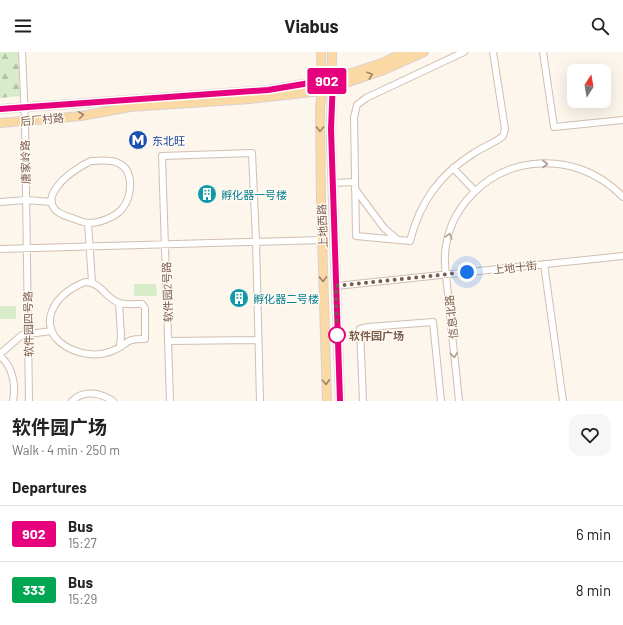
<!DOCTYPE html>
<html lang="en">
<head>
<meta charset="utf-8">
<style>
  body { margin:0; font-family:Barlow,"Noto Sans SC",sans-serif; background:#f6f6f6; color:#222; height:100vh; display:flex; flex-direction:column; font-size:15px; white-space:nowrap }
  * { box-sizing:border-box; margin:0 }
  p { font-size:13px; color:#767676 }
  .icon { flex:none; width:22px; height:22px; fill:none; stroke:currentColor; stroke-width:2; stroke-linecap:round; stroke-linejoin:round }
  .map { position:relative; height:349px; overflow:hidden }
  .details { display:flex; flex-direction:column; background:#fff; flex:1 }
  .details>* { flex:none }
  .badge { padding:0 8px; border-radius:3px; font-size:14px; line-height:26px }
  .needle { width:26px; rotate:11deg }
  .controls { position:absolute; left:567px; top:12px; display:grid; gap:8px }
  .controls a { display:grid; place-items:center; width:44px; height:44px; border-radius:8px; background:#fff; box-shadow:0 4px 16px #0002; font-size:20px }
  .you { position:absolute; width:20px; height:20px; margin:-10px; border:3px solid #fff; border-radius:50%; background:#1a73e8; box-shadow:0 0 0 6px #1a73e833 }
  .map>.badge { position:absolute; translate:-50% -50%; box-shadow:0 0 0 2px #fff }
  h2 { padding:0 12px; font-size:15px; line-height:36px }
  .round { display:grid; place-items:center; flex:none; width:42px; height:42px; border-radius:12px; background:#f6f6f6 }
  .headline { display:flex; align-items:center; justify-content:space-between; height:68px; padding:0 12px }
  h1 { font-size:19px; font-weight:700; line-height:30px }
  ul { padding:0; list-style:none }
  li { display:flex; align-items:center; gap:12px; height:56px; padding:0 12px; border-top:1px solid #e0e0e0 }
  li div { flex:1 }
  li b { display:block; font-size:15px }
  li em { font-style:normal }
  li .badge { min-width:44px; font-weight:700; text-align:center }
  header { display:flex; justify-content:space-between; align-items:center; height:52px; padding:0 12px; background:#fff; font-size:18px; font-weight:700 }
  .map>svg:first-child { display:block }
  .forest { fill:url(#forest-firs) }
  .green { fill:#d8ecc9 }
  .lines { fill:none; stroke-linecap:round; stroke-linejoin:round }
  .minor-casing { stroke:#d1beb0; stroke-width:8 }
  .major-casing { stroke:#dad1cd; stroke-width:10 }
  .minor { stroke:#fff; stroke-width:6 }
  .major { stroke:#fbd9a5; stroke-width:8 }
  .oneway { stroke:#a18267 }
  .oneway2 { stroke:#af9d94 }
  .line-casing { stroke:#fff; stroke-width:9 }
  .line { stroke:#e6007e; stroke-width:6 }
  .walk { stroke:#7a5c4d; stroke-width:4; stroke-dasharray:0 7.2 }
  .stop-dot { fill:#fff; stroke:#e6007e; stroke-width:2 }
  .labels { text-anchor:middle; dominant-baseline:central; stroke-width:3; stroke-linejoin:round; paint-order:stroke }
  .street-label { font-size:11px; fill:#7a5c4d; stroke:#fffaf3 }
  .transit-label { font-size:11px; fill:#164399; stroke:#fffaf3; text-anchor:start }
  .culture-label { font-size:11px; fill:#0d838f; stroke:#fffaf3; text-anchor:start }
  .stop-label { font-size:11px; font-weight:bold; fill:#7a5c4d; stroke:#fffaf3; text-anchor:start }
</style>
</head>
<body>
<header><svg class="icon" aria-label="menu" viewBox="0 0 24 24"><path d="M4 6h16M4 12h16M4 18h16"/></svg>Viabus<svg class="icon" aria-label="search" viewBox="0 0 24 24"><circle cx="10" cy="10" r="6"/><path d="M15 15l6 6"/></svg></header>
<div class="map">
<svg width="623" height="349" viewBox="0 0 623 349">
  <defs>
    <pattern id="forest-firs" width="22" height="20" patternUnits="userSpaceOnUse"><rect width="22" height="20" fill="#d8ecc9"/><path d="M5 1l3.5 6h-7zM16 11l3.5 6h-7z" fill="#b4c2a5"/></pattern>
  </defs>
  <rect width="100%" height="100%" fill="#fdf6ec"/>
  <path class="forest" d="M0,0H18L20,44L0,46Z"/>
  <path class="green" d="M134,232H156L157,244H134Z
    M0,254H16V267H0Z"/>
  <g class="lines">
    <g class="minor-casing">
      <path id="minor" d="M22,0L25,68L29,349
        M464,0L366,46L357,53L354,65L356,184L410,189C420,150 439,123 474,101C483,95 495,91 503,84L505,77L493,0
        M543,0L554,75L623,68
        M91,109C100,109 110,107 118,111C135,118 132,145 122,157C115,165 100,171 89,171C84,171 77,168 72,166C26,154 68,119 91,109Z
        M453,116L475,139
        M333,131L355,130
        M355,137L384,176L398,188
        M0,150L26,148L52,150
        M88,171L92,230
        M0,197L322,188
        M544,212L563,349
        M85,230C102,230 105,247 120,251C126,253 135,252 142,252L145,256V287C124,286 128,293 112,299C93,307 67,300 55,285C50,278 48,268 52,259C58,244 70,236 85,230Z
        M336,234L623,204
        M119,251L121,283L120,295
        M169,289L258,288
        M0,302L22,283L51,279
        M0,304C13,315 16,333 13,349
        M72,349C84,337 101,341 113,349
        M170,349L162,104L252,101L256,189L260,349
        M363,349L360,277L368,275L433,270L441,349
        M459,349C456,317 452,285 449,253C448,236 444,218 445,201C449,155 487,117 533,112C567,108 599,120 623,145"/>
    </g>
    <g class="major-casing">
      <path id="major" d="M321,0L322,39L320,55L321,151L327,349
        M332,0L331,89L340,349
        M0,57L268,38L333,27L382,11L405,0
        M0,71L81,64L130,55L250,47L322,39L384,18L424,0"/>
    </g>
    <use href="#minor" class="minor"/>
    <use href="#major" class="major"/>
  </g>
  <defs><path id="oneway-chevron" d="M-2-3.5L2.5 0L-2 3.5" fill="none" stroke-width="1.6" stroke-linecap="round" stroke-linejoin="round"/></defs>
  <g class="oneway">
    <use href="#oneway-chevron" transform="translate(370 23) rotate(-19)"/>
    <use href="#oneway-chevron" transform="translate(81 63) rotate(-7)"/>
    <use href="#oneway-chevron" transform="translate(320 77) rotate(89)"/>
    <use href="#oneway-chevron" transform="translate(323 227) rotate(88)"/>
    <use href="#oneway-chevron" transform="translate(326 330) rotate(87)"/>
  </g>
  <g class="oneway2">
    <use href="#oneway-chevron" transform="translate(545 112)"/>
    <use href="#oneway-chevron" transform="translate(449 184) rotate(-72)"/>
    <use href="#oneway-chevron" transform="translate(454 303) rotate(84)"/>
  </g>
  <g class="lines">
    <g class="line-casing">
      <path id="line" d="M0,57L268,38L333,27L331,77L340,349"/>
    </g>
    <use href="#line" class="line"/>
    <path class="walk" d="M337,283L336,234L467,220"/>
  </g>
  <defs>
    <g id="metro-disc" transform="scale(1)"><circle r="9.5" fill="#1a4fb4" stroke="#fffaf3"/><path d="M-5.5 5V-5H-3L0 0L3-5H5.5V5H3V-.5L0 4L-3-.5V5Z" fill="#fff"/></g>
    <g id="building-disc" transform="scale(1)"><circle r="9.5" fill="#0f9aa8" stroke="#fffaf3"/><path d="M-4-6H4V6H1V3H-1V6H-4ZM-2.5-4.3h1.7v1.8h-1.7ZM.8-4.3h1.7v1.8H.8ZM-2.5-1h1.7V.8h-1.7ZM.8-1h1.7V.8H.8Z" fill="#fff"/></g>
  </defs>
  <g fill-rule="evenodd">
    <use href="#metro-disc" x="138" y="88"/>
    <use href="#building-disc" x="207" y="142"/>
    <use href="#building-disc" x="239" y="246"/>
  </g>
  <circle class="stop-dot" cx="337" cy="283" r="8"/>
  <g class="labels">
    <g class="street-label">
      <text transform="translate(42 67) rotate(-5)">后厂村路</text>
      <text transform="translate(25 110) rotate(-91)">唐家岭路</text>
      <text transform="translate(322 174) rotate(-92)">上地西路</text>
      <text transform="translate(515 215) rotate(-6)">上地十街</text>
      <text transform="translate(167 240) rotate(-92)">软件园2号路</text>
      <text transform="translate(451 265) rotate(-96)">信息北路</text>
      <text transform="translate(28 272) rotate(-91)">软件园四号路</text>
    </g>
    <g class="transit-label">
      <text x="152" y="88">东北旺</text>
    </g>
    <g class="culture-label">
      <text x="221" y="142">孵化器一号楼</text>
      <text x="253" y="246">孵化器二号楼</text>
    </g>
    <g class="stop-label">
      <text x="349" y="283">软件园广场</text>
    </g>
  </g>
</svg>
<div class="controls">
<a><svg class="needle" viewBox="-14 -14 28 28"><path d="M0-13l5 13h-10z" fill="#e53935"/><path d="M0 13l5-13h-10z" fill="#767676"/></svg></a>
</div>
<div class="you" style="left:467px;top:220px"></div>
<b class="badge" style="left:327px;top:29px;background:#e6007e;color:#fff">902</b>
</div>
<section class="details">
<div class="headline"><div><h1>软件园广场</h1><p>Walk · 4 min · 250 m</p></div><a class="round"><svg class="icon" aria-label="heart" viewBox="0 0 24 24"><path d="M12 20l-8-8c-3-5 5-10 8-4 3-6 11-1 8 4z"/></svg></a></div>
<h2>Departures</h2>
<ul>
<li><span class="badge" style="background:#e6007e;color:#fff">902</span><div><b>Bus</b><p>15:27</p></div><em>6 min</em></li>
<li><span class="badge" style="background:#00a651;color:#fff">333</span><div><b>Bus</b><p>15:29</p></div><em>8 min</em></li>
</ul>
</section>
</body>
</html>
